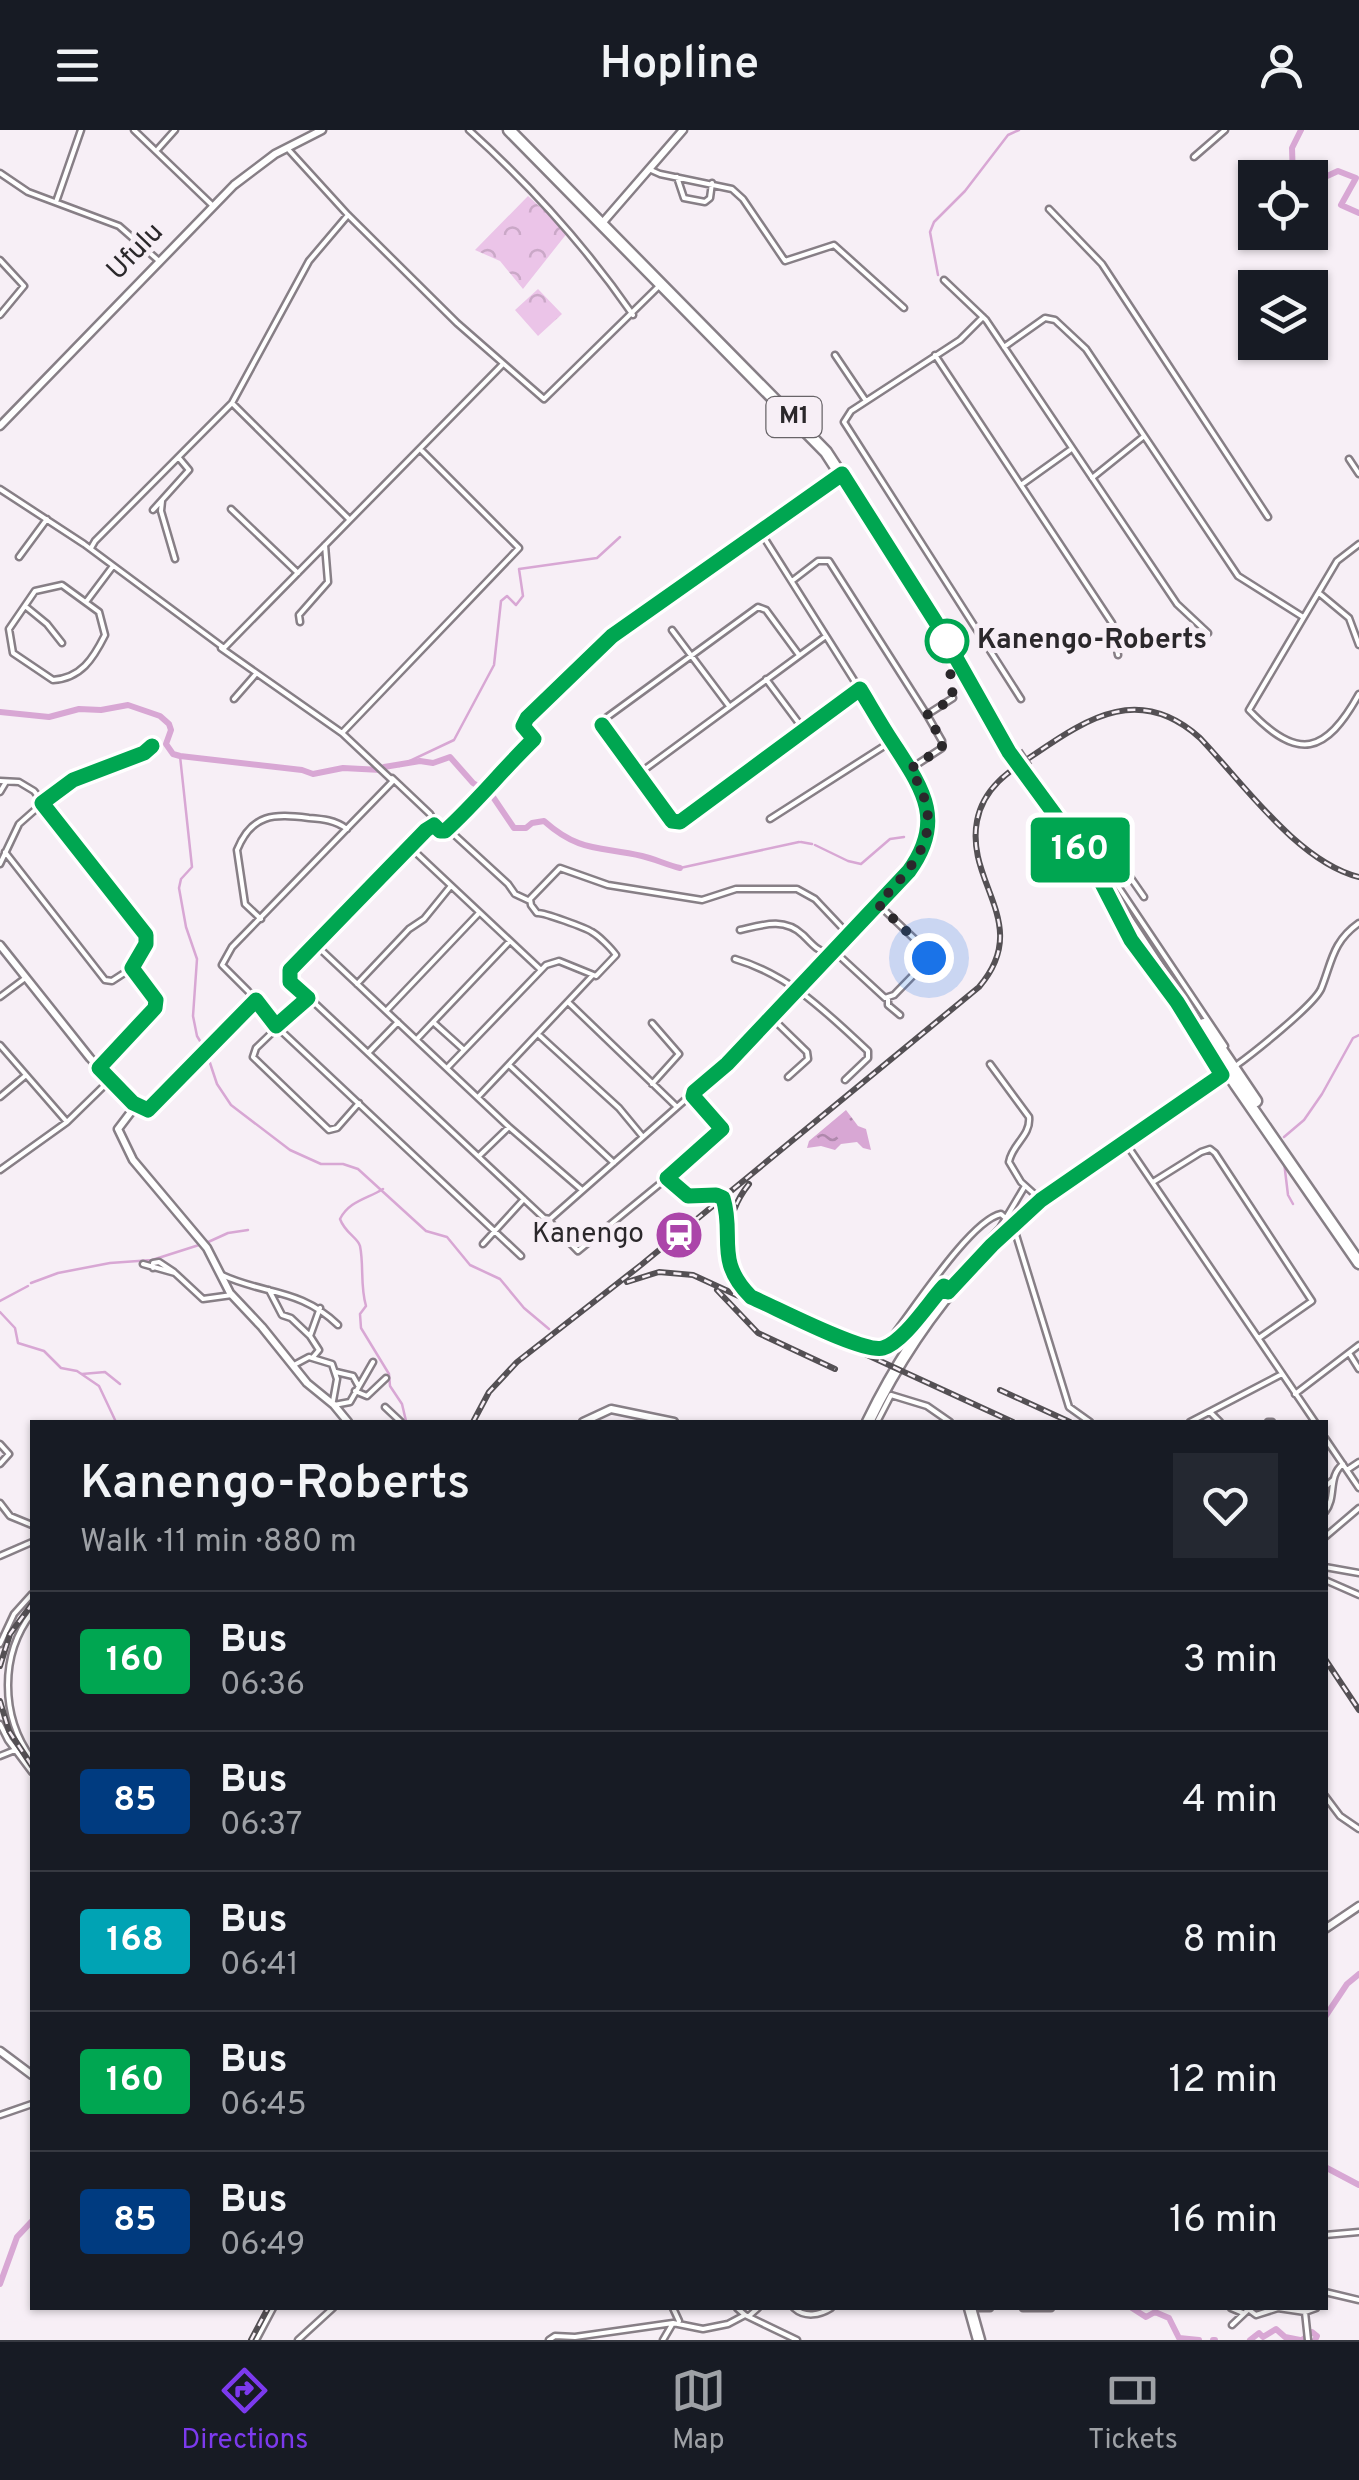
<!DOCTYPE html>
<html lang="en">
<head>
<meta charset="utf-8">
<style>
  body { margin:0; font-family:Overpass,sans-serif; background:#242831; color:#f1f3f6; height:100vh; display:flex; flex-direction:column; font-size:38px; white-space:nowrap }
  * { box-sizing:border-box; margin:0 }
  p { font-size:32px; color:#9ea1a6 }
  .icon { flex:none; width:55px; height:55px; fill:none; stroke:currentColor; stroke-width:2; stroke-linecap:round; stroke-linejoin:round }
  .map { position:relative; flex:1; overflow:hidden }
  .side { position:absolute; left:30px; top:1290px; width:1298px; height:890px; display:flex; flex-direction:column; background:#171b24; border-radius:0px; box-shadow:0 2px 8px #0004 }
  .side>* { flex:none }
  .badge { padding:0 20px; border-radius:8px; font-size:35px; line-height:65px }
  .controls { position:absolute; left:1238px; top:30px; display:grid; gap:20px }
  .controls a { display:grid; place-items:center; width:90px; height:90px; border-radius:0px; background:#171b24; box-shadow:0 2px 8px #0004; font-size:50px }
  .you { position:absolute; width:50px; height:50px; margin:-25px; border:8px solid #fff; border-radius:50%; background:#1a73e8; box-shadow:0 0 0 15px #1a73e833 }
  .map>.badge { position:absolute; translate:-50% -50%; box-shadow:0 0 0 5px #fff }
  .round { display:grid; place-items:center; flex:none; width:105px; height:105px; border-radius:0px; background:#242831 }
  .head { display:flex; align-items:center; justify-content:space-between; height:170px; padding:0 50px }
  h1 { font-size:48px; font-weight:600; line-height:75px }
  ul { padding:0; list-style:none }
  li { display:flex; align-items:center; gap:30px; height:140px; padding:0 50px; border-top:2px solid #363941 }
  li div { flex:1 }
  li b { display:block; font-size:38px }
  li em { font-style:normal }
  li .badge { min-width:110px; font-weight:700; text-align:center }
  header { display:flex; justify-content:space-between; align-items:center; height:130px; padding:0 50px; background:#171b24; font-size:45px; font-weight:600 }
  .dock { display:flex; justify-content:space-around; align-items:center; height:140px; border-top:2px solid #363941; background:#171b24; font-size:28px; color:#9ea1a6 }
  .dock a { display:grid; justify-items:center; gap:5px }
  .dock .selected { color:#7c3aed }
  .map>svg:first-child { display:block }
  .forest { fill:url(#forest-crowns) }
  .water { fill:url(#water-ripples) }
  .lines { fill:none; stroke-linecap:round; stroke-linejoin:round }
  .stream { stroke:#d8a7d4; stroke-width:2.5 }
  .river { stroke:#d8a7d4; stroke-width:6 }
  .minor-casing { stroke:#877f86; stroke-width:9 }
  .tertiary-casing { stroke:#877f86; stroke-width:11 }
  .trunk-casing { stroke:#877f86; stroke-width:15 }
  .minor { stroke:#fff; stroke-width:4 }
  .tertiary { stroke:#fff; stroke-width:6 }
  .trunk { stroke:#fff; stroke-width:10 }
  .rail-casing { stroke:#545054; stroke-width:6 }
  .rail { stroke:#f7eff6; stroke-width:2.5; stroke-dasharray:8; stroke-linecap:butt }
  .trunk-bridge-casing { stroke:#877f86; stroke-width:15; stroke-linecap:butt }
  .trunk-bridge { stroke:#fff; stroke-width:10 }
  .line-casing { stroke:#fff; stroke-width:22 }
  .line { stroke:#00a651; stroke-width:15 }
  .walk { stroke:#2b282b; stroke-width:10; stroke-dasharray:0 18 }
  .stop-dot { fill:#fff; stroke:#00a651; stroke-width:5 }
  .labels { text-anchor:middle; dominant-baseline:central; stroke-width:10; stroke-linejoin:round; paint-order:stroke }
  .shield { fill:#f7eff6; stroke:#686468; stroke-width:2.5 }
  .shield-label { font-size:25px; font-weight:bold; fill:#2b282b }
  .street-label { font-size:28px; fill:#2b282b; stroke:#f7eff6 }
  .stop-label { font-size:28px; font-weight:bold; fill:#2b282b; stroke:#f7eff6; text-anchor:start }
  .poi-label { font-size:28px; fill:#2b282b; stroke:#f7eff6; text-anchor:end }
</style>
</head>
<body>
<header><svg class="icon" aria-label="menu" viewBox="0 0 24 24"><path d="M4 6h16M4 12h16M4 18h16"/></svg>Hopline<svg class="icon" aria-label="person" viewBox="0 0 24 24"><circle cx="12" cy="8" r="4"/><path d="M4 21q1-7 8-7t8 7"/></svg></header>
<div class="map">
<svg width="1359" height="2210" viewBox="0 0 1359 2210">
  <defs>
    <pattern id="forest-crowns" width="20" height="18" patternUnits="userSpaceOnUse" patternTransform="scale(2.5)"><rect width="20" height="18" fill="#ebc4e8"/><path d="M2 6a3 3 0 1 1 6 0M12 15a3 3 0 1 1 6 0" fill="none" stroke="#caa8c7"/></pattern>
    <pattern id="water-ripples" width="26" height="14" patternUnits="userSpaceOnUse" patternTransform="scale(2.5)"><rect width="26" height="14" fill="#d8a7d4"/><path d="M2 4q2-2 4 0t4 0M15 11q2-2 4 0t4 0" fill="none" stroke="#af88ac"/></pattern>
  </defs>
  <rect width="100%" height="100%" fill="#f7eff6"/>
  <path class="forest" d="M528,66L568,102L523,159L500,131L475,120Z
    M538,159L562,184L538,206L515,180Z"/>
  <path class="water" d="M846,980L858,996L866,999L871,1020L863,1018L857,1012L841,1014L835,1020L821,1016L807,1018L809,1011Z"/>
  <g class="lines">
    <path class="stream" d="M938,145L930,102L934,92L965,61L1008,5L1019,0
      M180,626L192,737L181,749L179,758L186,797L197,829L193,886L197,906L206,921L217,954L231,975L290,1020L321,1034H343L358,1039L426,1101L447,1107L470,1135L500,1149L524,1178L549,1199
      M399,636L454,610L494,535L501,471L507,466L516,475L523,466L519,439L597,428L620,407
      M801,712L812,714
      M815,715L848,731L861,734L890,709L904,707
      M680,738L799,712
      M1284,1007L1304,990L1322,964L1353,908L1359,905
      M1284,1032L1288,1065L1293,1074
      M383,1059C367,1069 349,1071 340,1089C345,1103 358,1108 360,1116C364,1135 360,1156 366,1176L360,1184L361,1198L389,1244L390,1256L402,1274L406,1291
      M206,1113L228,1103L248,1100
      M31,1153L58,1143L110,1133L152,1130L199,1115
      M0,1171L28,1156
      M0,1182L15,1198L18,1213L44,1221L61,1238L77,1241L99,1256L116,1292
      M82,1244L105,1242L120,1254
      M158,1292H178
      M254,1292H255"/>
    <path class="river" d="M1293,48L1292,18L1301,0
      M1309,48L1325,47L1338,41L1356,48L1341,75L1359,83
      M0,582L49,587L79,579L101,580L128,575L160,586L169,594L171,600L166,614L173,624L180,626L302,640L313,644L343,638L381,640
      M384,637L420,631L433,633L450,627L473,653L491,664L514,698H526L532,693L544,691C580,723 600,716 642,726C655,729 667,735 680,738
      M1325,1887L1347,1854L1359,1844
      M1325,2037L1359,2055
      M0,2154L17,2107L32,2091
      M1132,2178L1146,2187L1155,2182L1169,2188L1179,2208L1199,2210
      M1213,2210H1215
      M1250,2210L1259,2203L1263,2207L1276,2199L1285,2207L1300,2210
      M1302,2210L1312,2202L1317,2206L1315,2210"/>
    <g class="minor-casing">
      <path id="minor" d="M134,0L212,75
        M469,0C531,56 586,117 633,185
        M287,18L348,85L457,193L544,269L658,157
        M158,19L175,0
        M1194,27L1225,0
        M651,40L660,44L732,59L743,69L785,131L834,115L904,178
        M0,43L28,62L119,96L159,131
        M677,47L684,68L705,72L710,68L712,53
        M56,72L81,0
        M1049,79L1102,134L1268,387
        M0,130L24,156L0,185
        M944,150L986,190L1177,474L1208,503
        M983,187L960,210L851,281L844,292L1021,569
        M1004,217L1045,188L1055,190L1086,219L1238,446L1303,487
        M835,225L866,271
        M935,225L1112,493L1118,525
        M232,273L349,389
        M1349,329L1359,344
        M1092,348L1143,307
        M1021,355L1070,320
        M0,359L84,414L224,518L502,235
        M162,371L161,381L175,429
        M231,379L298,443
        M153,380L189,340L179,328
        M1359,414L1337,431L1249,580C1298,632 1326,624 1359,564
        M91,418L95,411L232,273L309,131L348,85
        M19,427L47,389
        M792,451L818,431H829L927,585L942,611V618L910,639
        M62,455L99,482L105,505C93,529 81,548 53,550L13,523L9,499L35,461Z
        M1319,463L1349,488L1359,515
        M86,472L113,436
        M25,476L47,494L62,513
        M300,492L299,485L328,452L325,415
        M672,500L729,576
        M221,518L342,603L393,651L232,817L222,835L248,861L276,896L521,1126
        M799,525L766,480L758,477L606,588L603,598L672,691L679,692L860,559
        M766,549L804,600
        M234,569L255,545
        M928,584L953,568
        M342,603L519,418L422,321
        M637,645L826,506
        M392,648L430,684L440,701H445L534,609L524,598V592C588,513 680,460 763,403
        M0,651L19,652L34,661L146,805V814L132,838L156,871L155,878L99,938
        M0,662L6,652
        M770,689L892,611
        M434,695L290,841L288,848L544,1088L550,1089L727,933L909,741C929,714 932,689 922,658L763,406L764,400L845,341
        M448,699L508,754L515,764L530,771
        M1103,708L1144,767
        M1081,713L1097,725L1225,916
        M411,718L541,840
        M5,722L105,850L112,851L132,838
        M0,734L19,694L62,656L143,623L152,616
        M1103,761L1131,810L1163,853
        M261,789L245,774L237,720C252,683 274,684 309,688C323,689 335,690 347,699
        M740,800C762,795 784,787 803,805C811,813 817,821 829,824
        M317,816L509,997
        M834,821L885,868L894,865L928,830L925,819L878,774
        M735,829C790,845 827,883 868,921V928L845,950
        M357,854L409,799L424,789L450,757
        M0,867L24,849
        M308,868L256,918L253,927L329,1000L337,998L359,973
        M888,868V875L900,885
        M569,873L677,977
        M386,881L479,783
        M771,887L807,922L808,929L788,947
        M433,892L463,919
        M652,893L679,924L652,954
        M540,906L619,978L643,1007
        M417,909L510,811
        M0,915L67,992
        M368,923L398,892
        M990,934L1029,987C1031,1006 1012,1014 1009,1032L1021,1052L1041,1070
        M509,935L614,1033
        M448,937L546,835L559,831L596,846L616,825C611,818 599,806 592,802C586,798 543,782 537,783L531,775L530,769L560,738L608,755L702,770L736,759H797L815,769L848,804
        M1234,937C1252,924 1313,876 1321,859C1332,832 1332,812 1359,793
        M479,966L592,846
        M693,966L718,990L722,999L667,1048L685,1065H716L723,1068C734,1105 716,1142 755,1169C786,1180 864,1230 891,1213
        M0,967L25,946
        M133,973L143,979L151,978L256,870
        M1125,1012L1315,1292
        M479,1026L509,997L582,1060
        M0,1040L67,992L111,949
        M1153,1052L1201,1022L1210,1019L1215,1023L1312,1171L1259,1208
        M547,1089L578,1121L667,1048
        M483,1114L524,1069
        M143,1134L175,1143L203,1169L232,1165
        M153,1138V1133L159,1132L174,1142
        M222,1145C265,1165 300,1158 338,1195
        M269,1160L282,1185L291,1188L310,1206
        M888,1212C910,1185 970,1090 1001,1084L1013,1095L1069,1277L1090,1292
        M892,1212L1000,1098L1025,1056
        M1349,1223L1359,1239
        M314,1226L319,1220L310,1206L320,1178
        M294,1235L309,1227L332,1234L337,1249L333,1271
        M336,1242L353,1246L358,1255
        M355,1261L367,1266L386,1248
        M1295,1264L1359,1215
        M334,1275L350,1272L373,1232
        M385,1277L401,1292
        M1210,1282L1220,1292
        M877,1292L891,1265L927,1276L950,1292
        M1190,1292L1282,1244
        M1268,1292H1272
        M1325,1308L1359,1358
        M0,1314L9,1324L0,1334
        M1347,1340L1359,1332
        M1325,1357L1333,1350
        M0,1373L10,1386L32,1395
        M1325,1382C1337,1367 1327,1347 1343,1334
        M1325,1407L1359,1378
        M0,1426L32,1412
        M1325,1437L1359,1443
        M1325,1450L1359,1465
        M32,1483C0,1524 0,1586 32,1629
        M0,1514L14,1484L32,1464
        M0,1594L8,1610L32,1642
        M0,1626L15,1620
        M1325,1666L1340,1686L1359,1699
        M0,1985L32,1974
        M1325,2105L1359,2102
        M1325,2162L1359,2170
        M673,2178L679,2191
        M737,2178L745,2185L797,2210
        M794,2178C805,2188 820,2185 831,2178
        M973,2178H990
        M1023,2178H1051
        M1231,2178L1243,2183
        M1248,2179L1256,2185L1278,2178L1305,2182L1316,2178
        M1305,2182L1308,2210
        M749,2186L758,2178
        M1232,2195L1250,2178
        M256,2210L273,2178
        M298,2210L333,2178
        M549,2210L555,2206L575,2207L673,2193L703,2199L728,2194L745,2185
        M663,2210L673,2193"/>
    </g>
    <g class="tertiary-casing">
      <path id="tertiary" d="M604,91L683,0
        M0,296L234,55L275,24L322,0
        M0,815L90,928L133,973L134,978L118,999L133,1030L207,1118L230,1163L262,1197L307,1253L334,1275L348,1292
        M583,1292L611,1279L674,1292
        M1325,1799L1359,1776
        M0,1921L32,1945"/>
    </g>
    <g class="trunk-casing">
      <path id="trunk" d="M509,0L826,322L937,493L1012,626
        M1021,641L1094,739L1236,955L1359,1133
        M1204,894L1256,971
        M868,1292C910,1205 967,1131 1042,1070C1101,1022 1169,982 1232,938
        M970,2178L979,2210"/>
    </g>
    <use href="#minor" class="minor"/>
    <use href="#tertiary" class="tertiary"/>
    <use href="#trunk" class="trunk"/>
    <g class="rail-casing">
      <path id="rail" d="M749,1054C720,1090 723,1139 758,1170
        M627,1152L659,1142L693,1145L1013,1292
        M717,1160L758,1203L835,1239
        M1000,1260L1070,1292
        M473,1292L489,1262L517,1232L641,1135L979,857C1033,794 965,753 977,691C983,658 1009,641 1035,624C1090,586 1141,555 1200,608C1243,653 1298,732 1359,747
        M1325,1529L1359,1580
        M0,1536L10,1504L32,1474
        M0,1571L9,1601L32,1636
        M251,2210L268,2178"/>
    </g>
    <use href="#rail" class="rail"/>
    <g class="trunk-bridge-casing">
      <path id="trunk-bridge" d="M1016,623L1026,638"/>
    </g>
    <use href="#trunk-bridge" class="trunk-bridge"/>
  </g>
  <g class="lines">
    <g class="line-casing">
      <path id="line" d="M152,616L144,623L73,650L42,673L146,805V814L132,838L156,870L155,878L99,938L133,973L148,980L256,870L276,896L308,868L290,852V840L426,700L434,695L440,701H445C477,672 503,639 534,609L523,596L527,588L612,506L842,344L937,494L1009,622L1094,738L1131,810L1177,872L1222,945L1041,1070L992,1115L948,1162L944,1156C929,1172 904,1212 883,1218C863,1224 775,1177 751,1167C714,1130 735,1107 723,1068L716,1065L688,1066L667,1048L722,999L693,966L694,962L727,934L909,741C946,690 922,658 893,613C881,595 871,577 860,559L680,692L672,691L602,595"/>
    </g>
    <use href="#line" class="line"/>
    <path class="walk" d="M929,828L925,819L878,774C920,729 948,699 910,639L942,618V611L927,585L953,568L947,511"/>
  </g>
  <defs>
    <g id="station-disc" transform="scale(2.5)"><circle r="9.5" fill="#ab45a9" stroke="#f7eff6"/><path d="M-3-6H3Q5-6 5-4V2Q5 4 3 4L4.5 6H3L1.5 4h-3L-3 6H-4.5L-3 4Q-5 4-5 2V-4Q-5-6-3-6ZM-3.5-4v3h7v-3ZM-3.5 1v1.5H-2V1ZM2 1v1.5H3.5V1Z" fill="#fff"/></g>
  </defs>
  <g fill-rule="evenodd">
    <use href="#station-disc" x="679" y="1105"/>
  </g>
  <circle class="stop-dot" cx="947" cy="511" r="20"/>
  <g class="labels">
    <rect class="shield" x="766.5" y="267" width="55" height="40" rx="8"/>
    <g class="shield-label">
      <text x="794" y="287">M1</text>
    </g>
    <g class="street-label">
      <text transform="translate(136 122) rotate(-46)">Ufulu</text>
    </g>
    <g class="stop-label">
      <text x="977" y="511">Kanengo-Roberts</text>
    </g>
    <g class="poi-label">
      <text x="644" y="1105">Kanengo</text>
    </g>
  </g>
</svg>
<div class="controls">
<a><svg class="icon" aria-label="locate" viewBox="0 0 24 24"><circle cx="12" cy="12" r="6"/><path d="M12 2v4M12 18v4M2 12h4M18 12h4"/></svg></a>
<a><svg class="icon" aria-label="layers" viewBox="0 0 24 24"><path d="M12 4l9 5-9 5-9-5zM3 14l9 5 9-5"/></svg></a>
</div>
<div class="you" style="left:929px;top:828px"></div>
<b class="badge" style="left:1080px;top:720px;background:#00a651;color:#fff">160</b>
<section class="side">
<div class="head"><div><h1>Kanengo-Roberts</h1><p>Walk · 11 min · 880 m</p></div><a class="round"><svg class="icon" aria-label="heart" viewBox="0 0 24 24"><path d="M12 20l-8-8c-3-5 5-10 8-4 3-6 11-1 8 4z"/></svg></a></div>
<ul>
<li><span class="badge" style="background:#00a651;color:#fff">160</span><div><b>Bus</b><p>06:36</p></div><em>3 min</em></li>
<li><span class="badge" style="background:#003b80;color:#fff">85</span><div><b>Bus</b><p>06:37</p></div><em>4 min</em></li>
<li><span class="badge" style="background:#00a3b4;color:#fff">168</span><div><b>Bus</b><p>06:41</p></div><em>8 min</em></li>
<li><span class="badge" style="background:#00a651;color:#fff">160</span><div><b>Bus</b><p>06:45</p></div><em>12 min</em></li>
<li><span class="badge" style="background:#003b80;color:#fff">85</span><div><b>Bus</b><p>06:49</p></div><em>16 min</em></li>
</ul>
</section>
</div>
<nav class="dock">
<a class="selected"><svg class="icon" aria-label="directions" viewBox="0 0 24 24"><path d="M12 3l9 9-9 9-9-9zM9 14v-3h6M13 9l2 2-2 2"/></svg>Directions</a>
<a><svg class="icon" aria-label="map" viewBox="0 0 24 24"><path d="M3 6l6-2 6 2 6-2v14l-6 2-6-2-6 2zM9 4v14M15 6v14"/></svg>Map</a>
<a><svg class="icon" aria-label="tickets" viewBox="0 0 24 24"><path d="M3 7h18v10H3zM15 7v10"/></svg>Tickets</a>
</nav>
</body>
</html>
